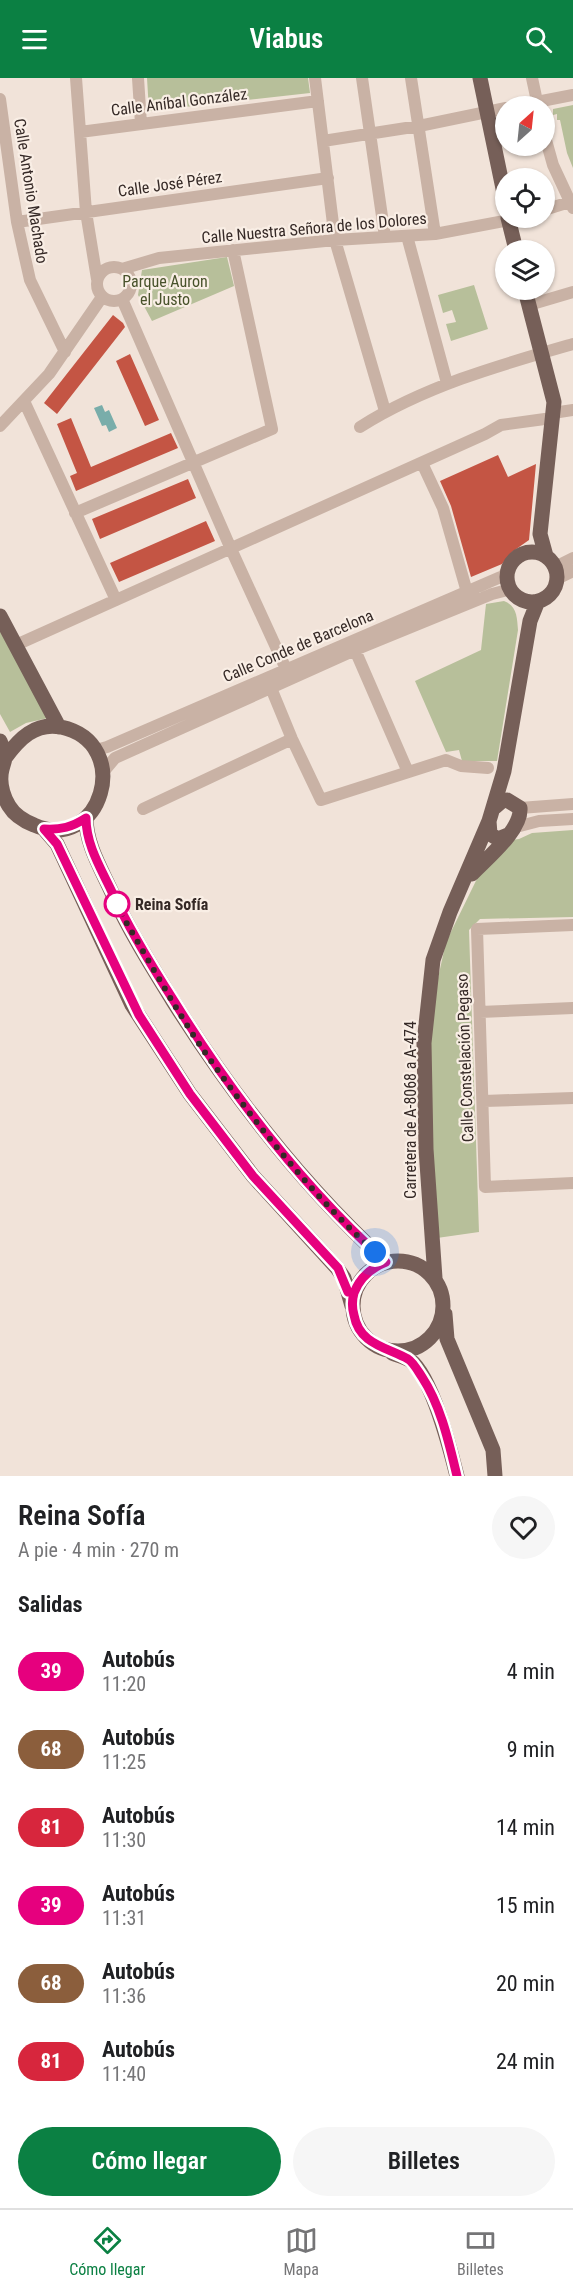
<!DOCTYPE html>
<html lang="es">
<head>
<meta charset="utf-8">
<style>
  body { margin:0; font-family:"Roboto Condensed",sans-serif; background:#f6f6f6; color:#202124; height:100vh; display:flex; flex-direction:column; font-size:22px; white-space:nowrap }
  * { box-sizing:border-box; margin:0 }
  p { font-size:20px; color:#757577 }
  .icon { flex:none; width:33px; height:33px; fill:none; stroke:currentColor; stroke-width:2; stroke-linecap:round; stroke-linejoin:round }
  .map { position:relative; height:1398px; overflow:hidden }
  .details { display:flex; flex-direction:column; background:#fff; flex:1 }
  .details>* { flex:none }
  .badge { padding:0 12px; border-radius:20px; font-size:21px; line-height:39px }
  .needle { width:39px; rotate:27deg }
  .buttons { position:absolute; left:495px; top:18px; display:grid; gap:12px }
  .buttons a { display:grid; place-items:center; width:60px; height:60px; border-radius:50%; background:#fff; box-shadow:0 2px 4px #0004; font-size:30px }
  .you { position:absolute; width:30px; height:30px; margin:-15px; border:4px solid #fff; border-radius:50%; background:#1a73e8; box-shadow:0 0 0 9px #1a73e833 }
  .map>.badge { position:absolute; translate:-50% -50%; box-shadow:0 0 0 3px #fff }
  h2 { padding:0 18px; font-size:22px; line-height:54px }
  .round { display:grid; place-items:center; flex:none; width:63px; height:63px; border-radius:32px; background:#f6f6f6 }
  .head { display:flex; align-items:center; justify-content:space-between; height:102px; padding:0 18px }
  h1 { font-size:28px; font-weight:600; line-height:45px }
  .primary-button { display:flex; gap:12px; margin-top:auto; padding:12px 18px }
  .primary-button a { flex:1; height:69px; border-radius:36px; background:#0b8043; color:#fff; font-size:24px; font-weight:600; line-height:69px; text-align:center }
  .primary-button a+a { background:#f6f6f6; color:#202124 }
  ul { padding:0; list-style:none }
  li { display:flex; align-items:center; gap:18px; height:78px; padding:0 18px }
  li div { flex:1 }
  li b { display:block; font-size:22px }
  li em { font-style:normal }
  li .badge { min-width:66px; font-weight:700; text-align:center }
  header { display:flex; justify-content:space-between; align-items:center; height:78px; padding:0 18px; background:#0b8043; color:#fff; font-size:27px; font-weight:600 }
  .tabs { display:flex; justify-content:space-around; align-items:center; height:84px; border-top:2px solid #e0e0e0; background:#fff; font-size:16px; color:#757577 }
  .tabs a { display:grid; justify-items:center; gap:3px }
  .tabs .active { color:#0b8043 }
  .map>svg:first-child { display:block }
  .green { fill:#b7bf9a }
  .water { fill:#79adaa }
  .building { fill:#c45544 }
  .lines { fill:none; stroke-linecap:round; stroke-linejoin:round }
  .minor { stroke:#c9b2a5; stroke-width:12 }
  .major { stroke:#765f58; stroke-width:15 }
  .line-casing { stroke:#fff; stroke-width:14 }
  .line { stroke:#e6007e; stroke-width:9 }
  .walk { stroke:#352926; stroke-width:6; stroke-dasharray:0 10.8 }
  .stop-dot { fill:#fff; stroke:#e6007e; stroke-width:3 }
  .labels { text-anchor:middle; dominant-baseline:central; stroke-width:4.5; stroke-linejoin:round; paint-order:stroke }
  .street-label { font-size:16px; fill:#352926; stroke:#f9eee5 }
  .park-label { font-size:16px; fill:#48522b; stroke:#f9eee5 }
  .stop-label { font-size:16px; font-weight:bold; fill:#352926; stroke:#f9eee5; text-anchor:start }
</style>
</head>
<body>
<header><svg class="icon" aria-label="menu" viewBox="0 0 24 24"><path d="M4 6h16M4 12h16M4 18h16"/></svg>Viabus<svg class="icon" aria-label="search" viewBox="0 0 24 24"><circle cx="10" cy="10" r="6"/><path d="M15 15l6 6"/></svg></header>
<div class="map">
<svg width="573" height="1398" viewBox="0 0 573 1398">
  <rect width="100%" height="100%" fill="#f1e3d9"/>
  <path class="green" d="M147,0H308L310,15L149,33Z
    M573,27V90L567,75L560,42H557V36L553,37V31Z
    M227,179L234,208L152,243L138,217L142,192Z
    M474,207L488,251L451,263L446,246L456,244L452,232L443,235L438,217Z
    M504,523C517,528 517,539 518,552L497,683H462L459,672L446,674L415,603L481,572L486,526Z
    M0,553L48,640L26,645L10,654L0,636Z
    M573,752V839L480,841L469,852L479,1154L437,1160L429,1004L432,927L446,864L495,764L519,761L532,755Z"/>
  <path class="water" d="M102,327L105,334L109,332L117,350L109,354L106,347L102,348L94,330Z"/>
  <path class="building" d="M113,237L123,245L125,249L57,336L44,325Z
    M130,276L159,342L145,348L116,283Z
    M71,340L91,389L171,355L178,370L76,413L70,398L77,395L57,346Z
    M498,377L508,399L536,386L529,462L512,474L502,486L471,499L451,428L440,403Z
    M188,401L196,420L100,461L92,441Z
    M206,443L215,463L119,504L110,485Z"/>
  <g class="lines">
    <path class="minor" d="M76,0L86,134L97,201
      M138,0L141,46
      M315,0L335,162L385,333
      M362,0L385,159
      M411,0L435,156
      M532,0L538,28
      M0,21L17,144L30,202L65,274
      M516,28L573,17
      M80,54L318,23
      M544,55L553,87L573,130
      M323,63L419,48L506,30
      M544,132L573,123
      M17,144L328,100
      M407,158L447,305
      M97 206a17 17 0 1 1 34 0a17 17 0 1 1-34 0Z
      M122,191L159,180L335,162L435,156L520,140
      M122,221L231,471L286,591
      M529,227L573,214
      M24,323L116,522
      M553,335L573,332
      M0,348L49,296L102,219
      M360,349C425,308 500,287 573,266
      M422,385L443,430L467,514
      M75,435L272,351L233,172
      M555,489L573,480
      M557,501L573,493
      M16,567L485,356L501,347L552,340
      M355,572L408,694
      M271,610L292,661L321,722L446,682L461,688L488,690
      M96,672L107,669L503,498L509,490
      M104,693L115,680L355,572L492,516L511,511
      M520,730L573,726
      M143,731L292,661
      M516,749L539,743L573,741
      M573,847L477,851L485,1109L573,1105
      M480,934L573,930
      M484,1023L573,1020"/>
    <path class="major" d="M480,0L506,125
      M508,140L516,172
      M525,212L554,324L540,456L546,478
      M507 499a25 25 0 1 1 50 0a25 25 0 1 1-50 0Z
      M0,538L59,649
      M0,663C2,668 5,675 5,680C4,686 1,692 1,698C0,708 4,720 9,728C15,738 24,743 34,747C101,777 135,665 61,649C35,644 19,661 5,680
      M86,740C86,767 102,792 113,817C130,854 152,889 173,923C233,1018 303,1108 386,1184
      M44,751L57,766L132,927L190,1016L253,1098L337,1190L344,1200L352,1228
      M508,757L498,761L490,756L489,743L504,693L530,543L538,523
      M472,796C486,781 522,752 520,730L507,722L502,723L495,729
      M353 1228a45 45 0 1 1 90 0a45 45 0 1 1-90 0Z
      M435,1200L426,1071L424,965L433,882L450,834L489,743
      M445,1236L447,1261L493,1372L495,1398
      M392,1275C397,1277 405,1279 410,1282C432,1299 450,1370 457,1398"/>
  </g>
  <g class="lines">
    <g class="line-casing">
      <path id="line" d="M348,1214L338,1190L253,1098L190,1016L139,937L57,766L44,751C61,752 72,749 86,740C86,766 100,789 111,812C129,851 151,887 174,923C233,1018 302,1108 386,1184C371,1190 360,1199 354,1215C352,1222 352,1230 354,1237C359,1266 386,1269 408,1281C413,1284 418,1293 422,1299C441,1328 449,1365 457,1398"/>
    </g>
    <use href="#line" class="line"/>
    <path class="walk" d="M117,826L126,844C152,888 177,934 206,976C256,1046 311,1116 375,1174"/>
  </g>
  <circle class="stop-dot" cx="117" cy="826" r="12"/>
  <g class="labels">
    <g class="street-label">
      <text transform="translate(179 24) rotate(-7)">Calle Aníbal González</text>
      <text transform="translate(170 106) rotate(-8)">Calle José Pérez</text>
      <text transform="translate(31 113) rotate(81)">Calle Antonio Machado</text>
      <text transform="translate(314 150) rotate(-5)">Calle Nuestra Señora de los Dolores</text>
      <text transform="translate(298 568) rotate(-23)">Calle Conde de Barcelona</text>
      <text transform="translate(465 980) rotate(-92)">Calle Constelación Pegaso</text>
      <text transform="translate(410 1032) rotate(-90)">Carretera de A-8068 a A-474</text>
    </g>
    <g class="park-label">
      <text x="165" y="203">Parque Auron<tspan x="165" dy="18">el Justo</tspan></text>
    </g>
    <g class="stop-label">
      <text x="135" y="826">Reina Sofía</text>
    </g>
  </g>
</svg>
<div class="buttons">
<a><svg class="needle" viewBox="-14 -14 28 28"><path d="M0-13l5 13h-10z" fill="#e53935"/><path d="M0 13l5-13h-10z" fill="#757577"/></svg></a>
<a><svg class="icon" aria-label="locate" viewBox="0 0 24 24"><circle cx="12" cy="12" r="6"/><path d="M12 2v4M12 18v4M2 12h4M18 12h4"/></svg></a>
<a><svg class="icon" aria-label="layers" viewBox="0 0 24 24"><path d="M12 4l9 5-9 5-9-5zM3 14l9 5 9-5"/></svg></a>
</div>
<div class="you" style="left:375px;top:1174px"></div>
</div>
<section class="details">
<div class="head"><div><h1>Reina Sofía</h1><p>A pie · 4 min · 270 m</p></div><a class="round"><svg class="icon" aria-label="heart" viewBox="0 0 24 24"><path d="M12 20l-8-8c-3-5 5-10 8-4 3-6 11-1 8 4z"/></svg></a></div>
<h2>Salidas</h2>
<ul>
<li><span class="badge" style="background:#e6007e;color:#fff">39</span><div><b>Autobús</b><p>11:20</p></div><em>4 min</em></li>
<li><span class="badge" style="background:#8b5e3c;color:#fff">68</span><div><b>Autobús</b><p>11:25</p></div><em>9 min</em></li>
<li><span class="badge" style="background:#d7263d;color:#fff">81</span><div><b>Autobús</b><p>11:30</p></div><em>14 min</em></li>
<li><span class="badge" style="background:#e6007e;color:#fff">39</span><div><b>Autobús</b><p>11:31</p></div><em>15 min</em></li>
<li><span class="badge" style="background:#8b5e3c;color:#fff">68</span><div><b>Autobús</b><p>11:36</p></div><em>20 min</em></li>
<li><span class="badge" style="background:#d7263d;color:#fff">81</span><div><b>Autobús</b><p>11:40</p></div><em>24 min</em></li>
</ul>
<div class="primary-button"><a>Cómo llegar</a><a>Billetes</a></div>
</section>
<nav class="tabs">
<a class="active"><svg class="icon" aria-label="directions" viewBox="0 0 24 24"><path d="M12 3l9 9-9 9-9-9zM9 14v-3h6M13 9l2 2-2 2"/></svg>Cómo llegar</a>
<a><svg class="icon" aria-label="map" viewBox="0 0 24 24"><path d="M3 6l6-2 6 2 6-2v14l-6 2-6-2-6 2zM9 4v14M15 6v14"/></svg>Mapa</a>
<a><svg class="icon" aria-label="tickets" viewBox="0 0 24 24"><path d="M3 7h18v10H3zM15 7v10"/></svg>Billetes</a>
</nav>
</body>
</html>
